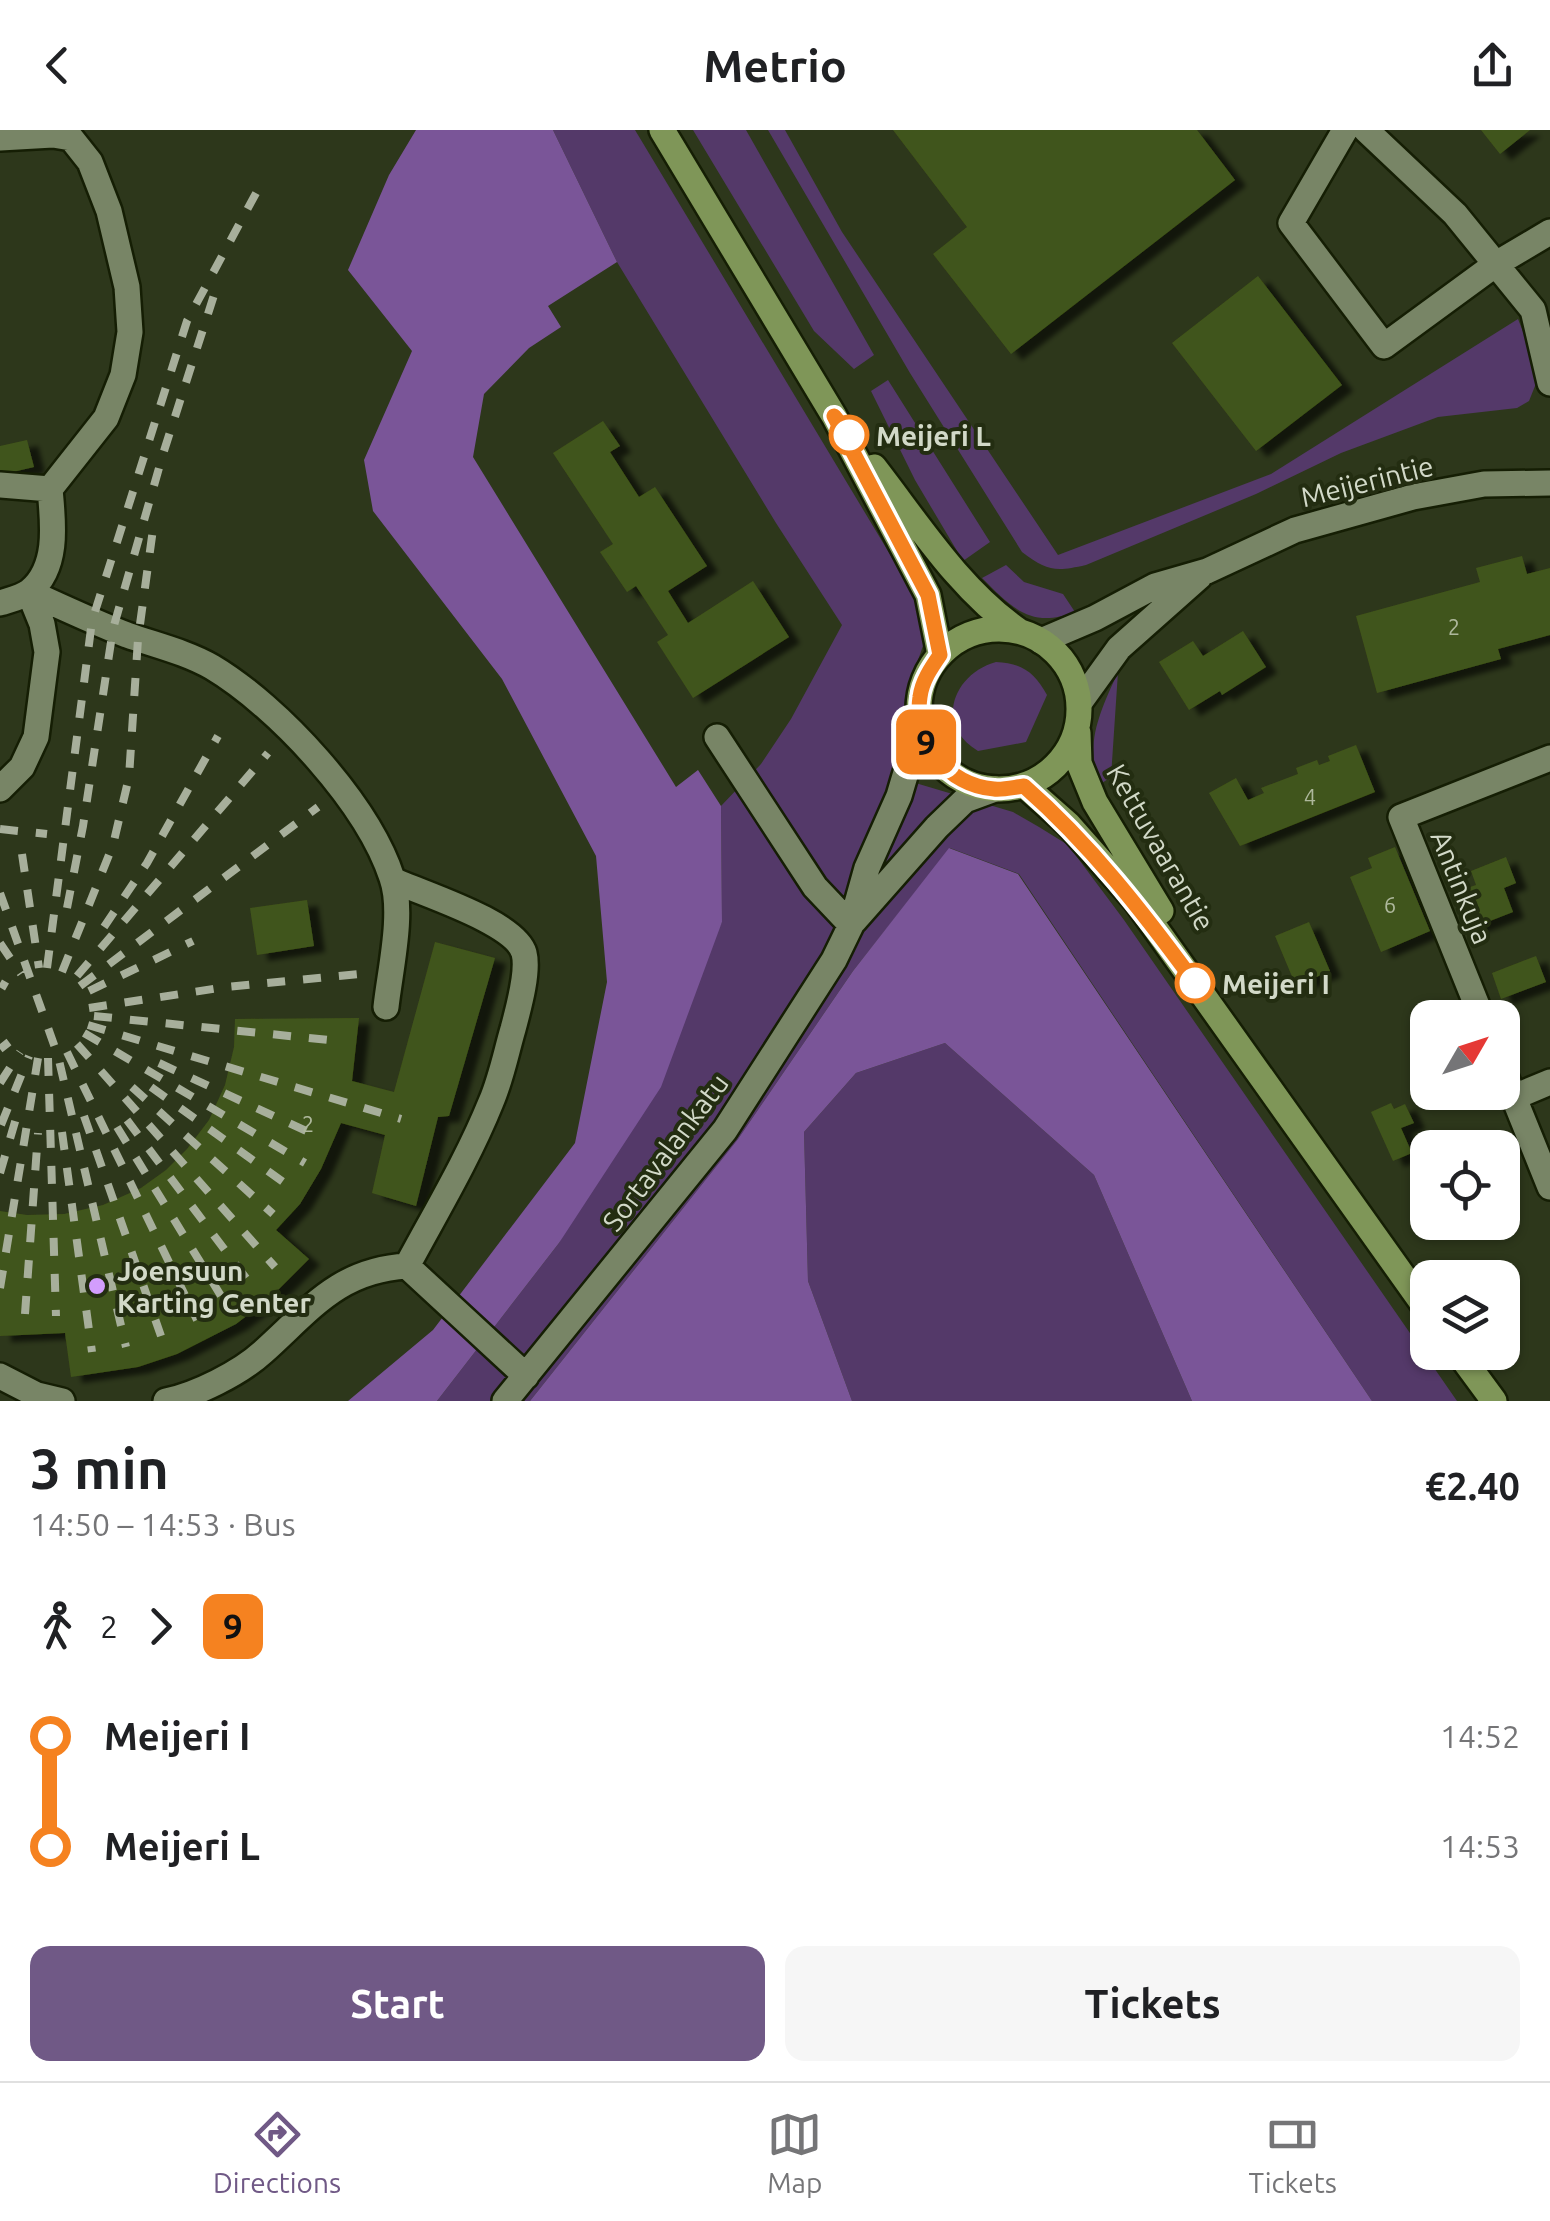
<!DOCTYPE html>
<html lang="en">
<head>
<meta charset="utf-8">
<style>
  body { margin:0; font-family:Ubuntu,sans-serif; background:#f6f6f6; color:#202124; height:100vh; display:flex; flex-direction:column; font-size:38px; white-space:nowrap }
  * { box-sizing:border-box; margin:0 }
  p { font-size:32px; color:#757577 }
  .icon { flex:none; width:55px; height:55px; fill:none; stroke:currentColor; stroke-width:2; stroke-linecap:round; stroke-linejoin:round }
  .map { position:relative; height:1271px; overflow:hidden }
  .sheet { display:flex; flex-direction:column; background:#fff; flex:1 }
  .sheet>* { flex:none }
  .badge { padding:0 20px; border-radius:15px; font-size:35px; line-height:65px }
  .needle { width:65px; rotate:51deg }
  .fabs { position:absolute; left:1410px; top:870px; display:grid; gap:20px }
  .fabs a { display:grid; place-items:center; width:110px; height:110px; border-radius:20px; background:#fff; box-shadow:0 2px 8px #0004; font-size:50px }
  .map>.badge { position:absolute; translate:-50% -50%; box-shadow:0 0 0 5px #fff }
  .legs { display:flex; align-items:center; gap:15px; height:110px; padding:0 30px; font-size:32px }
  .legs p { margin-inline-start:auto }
  .headline { display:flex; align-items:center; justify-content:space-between; height:170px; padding:0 30px }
  h1 { font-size:55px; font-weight:600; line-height:75px }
  .primary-button { display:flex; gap:20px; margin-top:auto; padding:20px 30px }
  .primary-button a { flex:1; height:115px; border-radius:20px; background:#705986; color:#fff; font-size:40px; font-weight:600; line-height:115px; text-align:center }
  .primary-button a+a { background:#f6f6f6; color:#202124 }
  ul { padding:0 30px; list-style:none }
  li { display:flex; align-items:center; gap:35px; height:110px; font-size:38px }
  li i { display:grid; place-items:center; width:15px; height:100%; margin:0 12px; background:currentColor }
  li i::after { content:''; width:25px; height:25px; margin:-12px; border:8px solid; border-radius:50%; background:#fff }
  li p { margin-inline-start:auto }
  li:first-child i { background:linear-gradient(#0000 50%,currentColor 0) }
  li:last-child i { background:linear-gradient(currentColor 50%,#0000 0) }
  header { display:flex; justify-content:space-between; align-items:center; height:130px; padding:0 30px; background:#fff; font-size:45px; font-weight:600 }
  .tab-bar { display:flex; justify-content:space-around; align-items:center; height:140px; border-top:2px solid #e0e0e0; background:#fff; font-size:28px; color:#757577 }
  .tab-bar a { display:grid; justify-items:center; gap:5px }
  .tab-bar .on { color:#705986 }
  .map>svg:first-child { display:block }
  .green { fill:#543969 }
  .forest { fill:#7a5598 }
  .building { fill:#41551a; filter:url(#shadow) }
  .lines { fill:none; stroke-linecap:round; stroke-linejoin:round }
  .minor-casing { stroke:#151e04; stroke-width:30 }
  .major-casing { stroke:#151e04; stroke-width:30 }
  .minor { stroke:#788566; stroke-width:25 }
  .major { stroke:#7f9658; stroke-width:25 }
  .rail { stroke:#a7af9b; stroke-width:8; stroke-dasharray:18 18; stroke-linecap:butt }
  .line-1-casing { stroke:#fff; stroke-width:22 }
  .line-1 { stroke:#f58220; stroke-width:15 }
  .stop-1-dot { fill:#fff; stroke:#f58220; stroke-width:5 }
  .poi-dot { fill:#d29dfd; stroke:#232d11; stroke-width:4 }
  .labels { text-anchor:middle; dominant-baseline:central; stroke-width:8; stroke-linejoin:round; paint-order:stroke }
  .number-label { font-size:22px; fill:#aeb89c }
  .stop-label { font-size:28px; font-weight:bold; fill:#d2d9c8; stroke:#232d11; text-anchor:start }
  .street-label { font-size:28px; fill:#d2d9c8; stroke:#232d11 }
  .poi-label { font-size:28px; font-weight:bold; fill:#d2d9c8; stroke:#232d11; text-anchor:start }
</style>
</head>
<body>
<header><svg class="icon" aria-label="back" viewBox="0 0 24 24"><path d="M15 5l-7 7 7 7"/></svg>Metrio<svg class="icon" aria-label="share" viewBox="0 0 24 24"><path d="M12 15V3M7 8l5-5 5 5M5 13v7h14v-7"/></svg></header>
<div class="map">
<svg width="1550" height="1271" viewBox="0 0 1550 1271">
  <defs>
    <filter id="shadow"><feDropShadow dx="11" dy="6" stdDeviation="2.5" flood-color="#0009"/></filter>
  </defs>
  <rect width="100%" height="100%" fill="#2d371b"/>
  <path class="green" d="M553,0H635L912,461L925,510L906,565L892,646L1013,682L1039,697L1068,715L1124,790L1457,1271H1372L1019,744L950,718L853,841L738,1009L530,1271H437L559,1113L722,792L721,676L761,634L791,589L842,495L776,393L617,132Z
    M693,0H746L874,225L854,239L814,201Z
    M768,0H785L842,102L1058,425L1271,344L1518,189L1535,232V256L1529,271L1517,278L1438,287L1341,323L1256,364L1086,435C1055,442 1047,441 1022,422L910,243Z
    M888,250L990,412L963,431L915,350L871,261Z
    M1006,435L1024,452L1063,464L1075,482C1031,499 1012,478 982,448Z
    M996,532C1022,533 1035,543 1047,565L1026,612L978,621C934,595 953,544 996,532Z
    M1118,542L1111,647L1099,655C1084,613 1101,580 1118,542Z
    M945,913L1094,1045L1192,1271H852L808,1151L804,1002L856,943Z"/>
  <path class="forest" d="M416,0H553L617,132L548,176L561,197L529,218L484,264L473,327L676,657L698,640L721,676L722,792L661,957L559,1113L437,1271H348L433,1200L575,1013L607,852L596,726L502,549L373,381L364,330L412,221L348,140L389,45Z
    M949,718L1018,744L1372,1271H1192L1094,1045L945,913L856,943L804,1002L808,1151L852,1271H530L738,1009L853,841Z"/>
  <path class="building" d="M893,0H1197L1235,50L1011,224L933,124L967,97Z
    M1481,0H1530L1500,24Z
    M1258,146L1342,255L1256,321L1172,213Z
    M603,291L620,316L610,322L639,367L655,357L707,436L668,461L688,493L753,451L789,507L693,568L657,512L668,505L636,456L627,462L600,422L613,414L553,323Z
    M27,310L34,337L0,345V316Z
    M1522,426L1527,444L1550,438V505L1498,519L1501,529L1377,563L1356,486L1480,452L1476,438Z
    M1243,501L1266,537L1222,565L1220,561L1189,580L1159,532L1193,511L1203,526Z
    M1356,615L1375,662L1240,716L1209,663L1236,648L1248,670L1264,663L1261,658L1298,644L1296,638L1317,630L1319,635L1330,631L1328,626Z
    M1395,717L1430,801L1381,822L1350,747L1372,738L1368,728Z
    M1506,727L1516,753L1504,758L1513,782L1472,798L1458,761L1476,755L1471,741Z
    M307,770L314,816L257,825L250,778Z
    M1309,792L1330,841L1296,856L1275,806Z
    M435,812L495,828L449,986L438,987L416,1076L372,1063L385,1005L341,993L321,1039L300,1074L276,1100L309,1129L269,1169L236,1194L177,1224L138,1237L71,1247L65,1203L0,1206V1081L27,1085L64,1084L103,1075L141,1058L166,1040L187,1019L209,990L225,955L234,917L235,889L359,888L352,951L394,962Z
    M1536,826L1546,852L1501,869L1492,843Z
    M1391,973L1394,979L1405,974L1414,993L1401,998L1412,1023L1393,1031L1371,982Z"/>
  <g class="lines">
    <g class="minor-casing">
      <path id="minor" d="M1345,0L1291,93L1384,216L1496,134L1550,102
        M1366,0L1455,84L1533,180L1550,253
        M0,8L53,5L71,8L90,32L109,81L127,157L130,202L123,245L106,288L50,359C53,392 59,437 30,461C23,467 9,470 0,473
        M0,355L50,359
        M29,462C62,477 94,492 127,505C155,515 186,522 212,537C279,577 368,674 392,748C404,782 390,840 386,877
        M1041,511L1095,488L1155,456L1207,441L1295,400L1413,367L1484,354L1550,353
        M1080,572L1119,518L1199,447
        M717,607L815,757L851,795
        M0,659L22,637L36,607L47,522L42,494L29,462
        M393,750C423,764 515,792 524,823C529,842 518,880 513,899C506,923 501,949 491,972C468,1029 436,1082 407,1136
        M854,791L937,697L965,670L995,659
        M1482,888L1401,687L1550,628
        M1502,938L1550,1057
        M1514,967L1550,952
        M0,1246L37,1265L62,1271
        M166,1271C196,1265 240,1243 263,1222C310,1180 338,1140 407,1136L526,1246
        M505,1271L725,1000L834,830L851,795L867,738L899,666L920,595"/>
    </g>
    <g class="major-casing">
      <path id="major" d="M662,0L834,286L928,465L940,525
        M874,337C919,395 959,459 1019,501
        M919 579a80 80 0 1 1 160 0a80 80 0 1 1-160 0Z
        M1078,603L1079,633L1095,672L1161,781
        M1025,656L1068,694L1136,771L1428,1181
        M1458,1222L1494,1271"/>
    </g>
    <use href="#minor" class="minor"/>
    <use href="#major" class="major"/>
    <path class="rail" d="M0,699L47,704
      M22,724L39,838
      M0,763L58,926L126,1217
      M67,778L83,696L113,499L163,324L215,162
      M104,797L147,733L218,606
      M0,813L21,844
      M47,838L92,491L187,191L262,52
      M62,842L113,715L129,647L138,509L153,399
      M77,846L268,623
      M0,853L7,857
      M80,856L318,677
      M89,861L193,811
      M89,878L226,857L359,844
      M94,886L338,911
      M88,895L401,989
      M84,903L305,1033
      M77,914L275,1137
      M0,919L9,912
      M67,922L197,1190
      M48,928L56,1186
      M159,933L317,1006
      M0,953L20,922
      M132,957L273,1084
      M151,957L290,1057
      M84,986L161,1206
      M127,990L252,1156
      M1,995L29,926
      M117,997L226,1174
      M62,1002L92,1222
      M0,1043L17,985
      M0,1158L38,928
      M25,1184L38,1003"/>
  </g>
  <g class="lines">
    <g class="line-1-casing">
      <path id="line-1" d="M849,305L834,286L928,465L940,525C931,538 922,551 920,567C913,612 948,656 994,659C1003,660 1015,657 1024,656C1091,715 1143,782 1195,853"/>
    </g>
    <use href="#line-1" class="line-1"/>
  </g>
  <g class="stop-1-dot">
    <circle cx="849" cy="305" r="18"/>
    <circle cx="1195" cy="853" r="18"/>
  </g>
  <circle class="poi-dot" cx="97" cy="1156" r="10"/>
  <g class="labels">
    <g class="number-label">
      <text x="1454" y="496">2</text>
      <text x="1310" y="666">4</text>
      <text x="1390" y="774">6</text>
      <text x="308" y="993">2</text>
    </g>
    <g class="stop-label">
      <text x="876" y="305">Meijeri L</text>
      <text x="1222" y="853">Meijeri I</text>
    </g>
    <g class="street-label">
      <text transform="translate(1367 351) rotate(-14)">Meijerintie</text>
      <text transform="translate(1161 717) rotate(60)">Kettuvaarantie</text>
      <text transform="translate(1462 757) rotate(68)">Antinkuja</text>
      <text transform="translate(665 1022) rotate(-53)">Sortavalankatu</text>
    </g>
    <g class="poi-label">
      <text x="117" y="1140">Joensuun<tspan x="117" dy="32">Karting Center</tspan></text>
    </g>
  </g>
</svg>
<div class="fabs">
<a><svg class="needle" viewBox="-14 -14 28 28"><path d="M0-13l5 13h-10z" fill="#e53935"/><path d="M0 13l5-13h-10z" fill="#757577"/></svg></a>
<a><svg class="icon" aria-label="locate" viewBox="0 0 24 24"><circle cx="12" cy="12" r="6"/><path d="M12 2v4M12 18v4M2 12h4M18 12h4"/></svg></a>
<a><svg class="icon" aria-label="layers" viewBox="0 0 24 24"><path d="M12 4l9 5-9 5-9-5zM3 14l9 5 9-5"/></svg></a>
</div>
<b class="badge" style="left:926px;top:612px;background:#f58220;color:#111">9</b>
</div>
<section class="sheet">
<div class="headline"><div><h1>3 min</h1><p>14:50 – 14:53 · Bus</p></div><b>€2.40</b></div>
<div class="legs"><svg class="icon" aria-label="walk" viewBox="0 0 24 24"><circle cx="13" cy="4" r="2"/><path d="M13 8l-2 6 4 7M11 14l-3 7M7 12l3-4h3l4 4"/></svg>2<svg class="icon" aria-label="forward" viewBox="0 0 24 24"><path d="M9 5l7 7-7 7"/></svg><b class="badge" style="background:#f58220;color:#111">9</b></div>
<ul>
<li><i style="color:#f58220"></i><b>Meijeri I</b><p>14:52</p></li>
<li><i style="color:#f58220"></i><b>Meijeri L</b><p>14:53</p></li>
</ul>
<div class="primary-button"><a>Start</a><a>Tickets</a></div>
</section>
<nav class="tab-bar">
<a class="on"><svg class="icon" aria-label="directions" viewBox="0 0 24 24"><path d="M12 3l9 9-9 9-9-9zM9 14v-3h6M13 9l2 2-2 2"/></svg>Directions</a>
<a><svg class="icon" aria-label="map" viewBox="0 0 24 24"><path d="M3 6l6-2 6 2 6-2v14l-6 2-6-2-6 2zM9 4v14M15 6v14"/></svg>Map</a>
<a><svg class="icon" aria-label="tickets" viewBox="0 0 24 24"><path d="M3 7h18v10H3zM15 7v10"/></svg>Tickets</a>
</nav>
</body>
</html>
